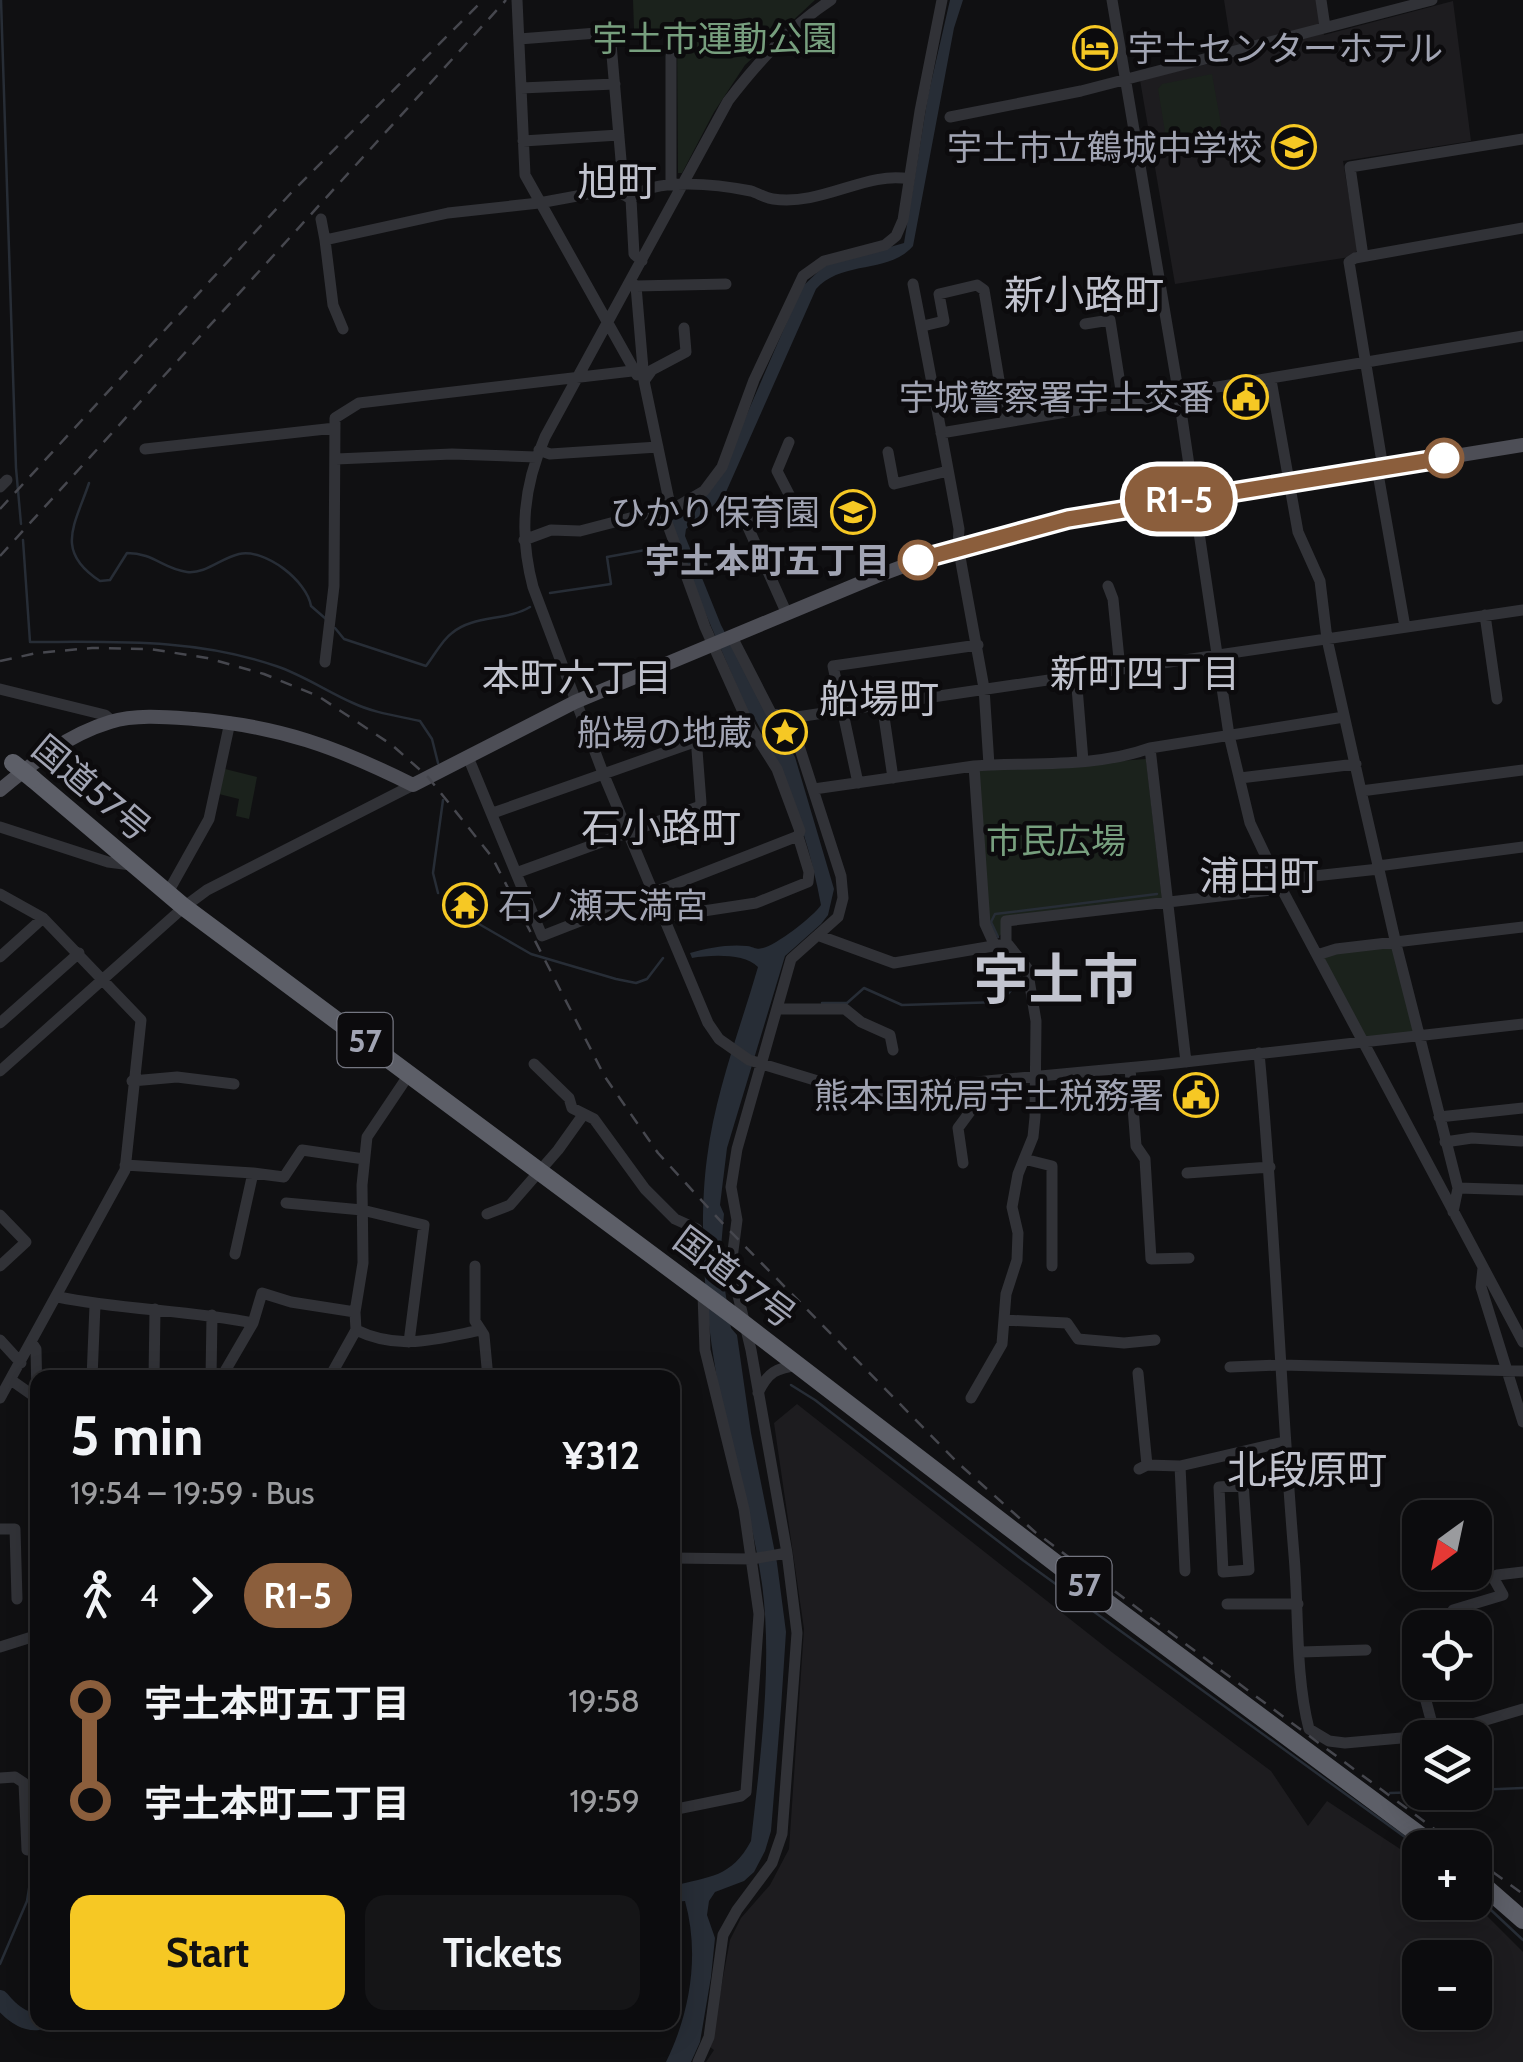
<!DOCTYPE html>
<html lang="en">
<head>
<meta charset="utf-8">
<style>
  body { margin:0; font-family:Cabin,"Noto Sans JP",sans-serif; background:#151517; color:#f1f3f6; height:100vh; display:flex; flex-direction:column; font-size:38px; white-space:nowrap }
  * { box-sizing:border-box; margin:0 }
  p { font-size:32px; color:#9a9b9e }
  .icon { flex:none; width:55px; height:55px; fill:none; stroke:currentColor; stroke-width:2; stroke-linecap:round; stroke-linejoin:round }
  .map { position:relative; flex:1; overflow:hidden }
  .drawer { position:absolute; left:30px; top:1370px; width:650px; height:660px; display:flex; flex-direction:column; background:#0c0c0e; border-radius:20px; box-shadow:0 5px 25px #0003,0 0 0 2px #2c2c2e }
  .drawer>* { flex:none }
  .badge { padding:0 20px; border-radius:32px; font-size:35px; line-height:65px }
  .needle { width:65px; rotate:213deg }
  .controls { position:absolute; left:1402px; top:1500px; display:grid; gap:20px }
  .controls a { display:grid; place-items:center; width:90px; height:90px; border-radius:20px; background:#0c0c0e; box-shadow:0 5px 25px #0003,0 0 0 2px #2c2c2e; font-size:50px }
  .map>.badge { position:absolute; translate:-50% -50%; box-shadow:0 0 0 5px #fff }
  .legs { display:flex; align-items:center; gap:15px; height:110px; padding:0 40px; font-size:32px }
  .legs p { margin-inline-start:auto }
  .headline { display:flex; align-items:center; justify-content:space-between; height:170px; padding:0 40px }
  h1 { font-size:55px; font-weight:800; line-height:75px }
  .cta { display:flex; gap:20px; margin-top:auto; padding:20px 40px }
  .cta a { flex:1; height:115px; border-radius:20px; background:#f6c824; color:#111; font-size:40px; font-weight:800; line-height:115px; text-align:center }
  .cta a+a { background:#151517; color:#f1f3f6 }
  ul { padding:0 40px; list-style:none }
  li { display:flex; align-items:center; gap:35px; height:100px; font-size:38px }
  li i { display:grid; place-items:center; width:15px; height:100%; margin:0 12px; background:currentColor }
  li i::after { content:''; width:25px; height:25px; margin:-12px; border:8px solid; border-radius:50%; background:#0c0c0e }
  li p { margin-inline-start:auto }
  li:first-child i { background:linear-gradient(#0000 50%,currentColor 0) }
  li:last-child i { background:linear-gradient(currentColor 50%,#0000 0) }
  .map>svg:first-child { display:block }
  .built { fill:#1d1c1f; fill-rule:evenodd }
  .green { fill:#1b221c }
  .water { fill:#272d36 }
  .lines { fill:none; stroke-linecap:round; stroke-linejoin:round }
  .stream { stroke:#272d36; stroke-width:2.5 }
  .river { stroke:#272d36; stroke-width:18 }
  .minor { stroke:#313237; stroke-width:11 }
  .major { stroke:#4d4e56; stroke-width:14 }
  .highway { stroke:#5d5f68; stroke-width:18 }
  .rail { stroke:#46474e; stroke-width:2.5; stroke-dasharray:12 10; stroke-linecap:butt }
  .highway-bridge { stroke:#5d5f68; stroke-width:18 }
  .line-1-casing { stroke:#fff; stroke-width:22 }
  .line-1 { stroke:#8b5e3c; stroke-width:15 }
  .stop-1-dot { fill:#fff; stroke:#8b5e3c; stroke-width:5 }
  .labels { text-anchor:middle; dominant-baseline:central; stroke-width:9; stroke-linejoin:round; paint-order:stroke }
  .shield { fill:#0c0b0d; stroke:#747681; stroke-width:2.5 }
  .shield-label { font-size:32px; font-weight:bold; fill:#a1a4b3 }
  .park-label { font-size:35px; fill:#779f7e; stroke:#0c0b0d }
  .poi-label { font-size:35px; fill:#a1a4b3; stroke:#0c0b0d; text-anchor:end }
  .stop-label { font-size:35px; font-weight:bold; fill:#a1a4b3; stroke:#0c0b0d; text-anchor:end }
  .street-label { font-size:35px; fill:#a1a4b3; stroke:#0c0b0d }
  .neighbourhood-label { font-size:38px; fill:#c2c4cf; stroke:#0c0b0d }
  .quarter-label { font-size:40px; fill:#c2c4cf; stroke:#0c0b0d }
  .town-label { font-size:55px; font-weight:bold; fill:#c2c4cf; stroke:#0c0b0d }
</style>
</head>
<body>
<div class="map">
<svg width="1523" height="2062" viewBox="0 0 1523 2062">
  <rect width="100%" height="100%" fill="#101012"/>
  <path class="built" d="M1224,0H1317L1324,35L1453,1L1471,141L1343,161L1358,250L1350,257L1175,284L1140,80L1233,58Z
    M797,1404L1113,1653L1271,1771L1308,1826L1327,1801L1420,1862V1902L1474,1903L1523,1952V2062H706L714,2050L710,2047L730,1940L741,1918L770,1885L789,1849L804,1629L774,1423ZM1420,1958H1475V2012H1420Z"/>
  <path class="green" d="M633,0H815L745,65L714,112L682,173H678L677,29H634Z
    M1212,74L1225,147L1169,157L1158,89L1162,84Z
    M1146,759L1162,899L1004,920L1003,933L998,937L993,934L989,920L979,771Z
    M221,768L257,777L249,819L236,816L239,799L215,793Z
    M1396,944L1420,1035L1364,1042L1317,955Z"/>
  <path class="water" d="M950,0H963L954,28L913,246C889,274 842,260 816,289L726,492L709,511L686,529L685,536L721,625L765,711L795,757L834,889L828,915L821,924L785,956L727,1148L720,1205L724,1214L720,1258L731,1328L737,1335L751,1433L777,1563L786,1632L781,1708L771,1831L765,1851L754,1872L744,1881L715,1892L709,1901L707,1915L715,1938L711,1977L700,2042L691,2062H666C690,2013 700,1955 685,1901L673,1902V1886C710,1876 731,1878 751,1841C760,1760 773,1665 762,1584C751,1506 724,1432 713,1354C704,1295 699,1217 707,1158C715,1093 740,1029 758,967C744,953 711,955 692,958L690,953C708,948 728,944 747,946C755,947 754,950 763,948C775,946 814,916 821,905C809,839 786,775 754,717L748,712L673,538L671,521L698,503L721,474L802,287L824,266L904,243L928,96Z"/>
  <g class="lines">
    <path class="stream" d="M1,0L16,468L21,524
      M89,483C75,525 54,551 100,581L110,580L127,553C154,553 163,569 187,572C206,574 221,558 239,554C265,548 307,581 311,606L326,619
      M23,540L30,642C114,642 195,638 276,666C303,675 326,691 353,703C374,713 398,716 420,721L432,739L438,763
      M550,593L611,584L607,557L667,546
      M335,628L344,639L426,666C434,656 442,640 452,633C473,615 507,621 530,607
      M438,893L433,873L443,800
      M446,905L531,954L616,979L636,983L647,979L663,958
      M998,937L991,922L995,914L1157,894
      M822,1003H847L864,988L902,1005L1001,1002L1021,979L1002,948
      M791,1385L815,1400L1024,1561L1420,1848
      M1475,1790L1523,1788
      M1390,1793L1420,1792
      M35,1847C38,1805 28,1766 38,1724
      M1475,1895L1523,1940
      M0,1964L27,1901L34,1858"/>
    <path class="river" d="M0,1999C9,2010 23,2023 38,2021"/>
    <path class="minor" d="M517,0L525,175L637,375
      M831,0C790,27 758,62 728,101L545,437C523,487 519,534 533,587L603,773L708,1023L719,1039L749,1060L831,1085L881,1091L1158,1065L1523,1024
      M1112,0L1177,384L1229,735L1250,823L1277,880L1523,1342
      M1321,0L1325,27
      M519,39L610,32L624,195
      M521,88L615,84
      M950,117L1081,91L1432,0
      M523,141L619,135
      M671,185V56
      M631,199C654,176 721,185 751,191C758,193 765,198 773,199C823,206 866,171 909,179
      M321,219L325,240
      M1363,256L1350,167L1523,139
      M631,282L636,286L644,381L671,510L665,517L705,627L748,723L777,769L800,831L798,836L809,872L808,882L756,903L664,917
      M913,284C929,365 944,447 959,529L958,546L984,688L989,765
      M636,286L726,284
      M1085,324L1110,320L1123,403
      M923,326L944,321L939,294L977,285L984,290L1006,422
      M343,329L333,305L325,240L448,213L539,203L615,189L631,199L634,254L642,261
      M1271,380L1298,532L1320,581L1327,639L1361,791L1396,944L1458,1188L1453,1212
      M644,381L652,370L686,352L684,328
      M941,433L1523,336
      M145,449L335,428
      M539,450L550,454L658,447
      M888,452L894,484L948,471
      M336,459L452,454L536,457
      M1377,468L1405,627
      M1383,468L1349,262L1355,258L1523,228
      M0,487L7,480
      M671,510L704,491L722,467L754,380L803,276L824,261L885,245L896,236L903,220L920,111L942,0
      M524,540L551,530L580,531L657,511L665,517
      M683,572L702,565
      M1108,586L1113,599L1120,669
      M787,614L747,525L793,502L777,471L789,442
      M1485,615L1497,699
      M732,637L771,713L790,718L1523,610
      M325,662L334,586L335,418L359,403L632,371
      M1076,675L1083,761
      M0,689L105,715L112,721
      M882,703L893,778
      M1150,748L1186,1062
      M468,757L542,936L798,836
      M1240,778L1356,764
      M858,783L833,666L978,645
      M814,789L974,766
      M1361,791L1523,770
      M493,813L748,723
      M0,827L108,862L131,865
      M1378,866L1523,847
      M516,873L698,807L701,803L697,750L704,739
      M1277,880L1379,869
      M0,894L43,918L141,1020L125,1170L0,1398
      M167,894L209,819L230,722
      M820,936L894,963L999,945
      M995,946L985,924L974,766C1031,762 1095,768 1150,748L1344,717
      M1317,955L1336,949L1523,927
      M0,957L43,918
      M777,1009H845L861,1022L890,1035L893,1050
      M0,1023L79,953
      M1259,1053C1275,1220 1280,1388 1294,1555C1299,1612 1295,1674 1309,1729L1329,1741L1345,1743L1435,1735L1523,1709
      M534,1064L569,1098L572,1108L594,1119L645,1189L675,1219L697,1229
      M1130,1068L1136,1146L1145,1159L1151,1259L1189,1258
      M0,1071L184,907L207,890L413,785
      M132,1081L177,1077L234,1084
      M1439,1117L1523,1108
      M1445,1142L1472,1138L1521,1141
      M1024,1159L1052,1166V1266
      M963,1163L958,1128L975,1105V1083
      M125,1165L253,1173L235,1254
      M253,1173L284,1177L302,1150L364,1159
      M1187,1173L1270,1167
      M1458,1188L1523,1190
      M286,1203L362,1210L424,1225L409,1342
      M487,1214L510,1205L558,1150L583,1115
      M0,1215L26,1242L0,1266
      M475,1266V1321L484,1335L488,1378
      M1483,1268L1481,1287L1523,1422
      M58,1297C122,1310 188,1310 253,1323
      M1004,1320L1067,1323L1078,1339L1124,1343L1155,1340
      M356,1330C399,1351 436,1339 481,1330
      M0,1340L21,1363
      M32,1343L36,1349L37,1399
      M1230,1367L1281,1365L1523,1371
      M1138,1373L1147,1465
      M92,1378L95,1305
      M154,1378L155,1309
      M211,1378L212,1315
      M221,1378L253,1323L262,1293L291,1302L355,1312
      M338,1378L332,1373L356,1330L355,1312L363,1263L362,1185L367,1137L410,1073
      M11,1380L38,1399
      M758,1393C768,1372 776,1368 799,1365
      M971,1398L1002,1344L1006,1294L1017,1260L1018,1233L1012,1207L1018,1174L1033,1137L1035,1117L1036,1021L1027,968L1006,942V921L1281,889
      M1241,1452L1249,1570L1223,1572L1219,1487L1244,1485
      M1180,1466L1185,1571
      M1139,1469L1147,1465L1180,1466L1284,1442
      M0,1529H15L17,1599
      M672,1558L752,1559L787,1553
      M1227,1604H1298
      M1453,1610L1503,1595L1494,1579L1497,1575L1523,1572
      M0,1647L38,1635
      M1301,1652L1366,1650
      M1413,1655L1420,1680
      M1421,1682L1435,1735
      M0,1778L15,1777L24,1783L27,1850L38,1849
      M672,1810L741,1796L746,1792L759,1614L744,1509L705,1350L703,1294
      M698,2062L709,2037L723,1935L737,1910L772,1863L782,1834L797,1633L787,1553L751,1350L731,1266L737,1220L731,1187L737,1149L791,959L838,917L843,898L841,876L790,718"/>
    <path class="major" d="M0,790C34,762 67,735 110,722C136,714 167,717 194,719C279,726 337,747 413,785L575,702L877,576L958,546L1068,519L1523,445"/>
    <path class="highway" d="M33,779L184,907L735,1317L1101,1598L1437,1848
      M1475,1878L1523,1920"/>
    <path class="rail" d="M0,509L291,193L483,0
      M0,556L506,0
      M0,661L37,653L92,648L150,649L207,658L264,674L318,696L392,745L428,777L492,857L605,1077L658,1153L726,1227L958,1463L1035,1532L1460,1848
      M1475,1859L1523,1894"/>
    <path class="highway-bridge" d="M13,763L33,779"/>
  </g>
  <g class="lines">
    <g class="line-1-casing">
      <path id="line-1" d="M918,560L1068,519L1444,458"/>
    </g>
    <use href="#line-1" class="line-1"/>
  </g>
  <defs>
    <g id="hotel-ring" transform="scale(2.25)"><circle r="9.5" fill="#0c0b0d" stroke="#f6c824" stroke-width="1.5"/><path d="M-6-4.5h1.5V1H6V5H4.5V3h-9V5H-6ZM-4 0a1.8 1.8 0 1 1 3.6 0ZM.5 0V-2.5h3Q6-2.5 6 0Z" fill="#f6c824"/></g>
    <g id="school-ring" transform="scale(2.25)"><circle r="9.5" fill="#0c0b0d" stroke="#f6c824" stroke-width="1.5"/><path d="M0-5L7-2L0 1L-7-2ZM-4 1L0 2.5L4 1V4Q0 6-4 4Z" fill="#f6c824"/></g>
    <g id="civic-ring" transform="scale(2.25)"><circle r="9.5" fill="#0c0b0d" stroke="#f6c824" stroke-width="1.5"/><path d="M-.6-6.5H3V-4.5H.6V-3L4-1V1h2V6H-6V1h2V-1L-.6-3ZM-1.2 2.5V6h2.4V2.5Z" fill="#f6c824"/></g>
    <g id="sight-ring" transform="scale(2.25)"><circle r="9.5" fill="#0c0b0d" stroke="#f6c824" stroke-width="1.5"/><path d="M0-6L1.8-2.2L6-1.7L2.9 1.2L3.7 5.4L0 3.3L-3.7 5.4L-2.9 1.2L-6-1.7L-1.8-2.2Z" fill="#f6c824"/></g>
    <g id="temple-ring" transform="scale(2.25)"><circle r="9.5" fill="#0c0b0d" stroke="#f6c824" stroke-width="1.5"/><path d="M0-6L5-2H3V0L6.5 2.5H4V6H1.5V3h-3V6H-4V2.5H-6.5L-3 0V-2H-5Z" fill="#f6c824"/></g>
  </defs>
  <g fill-rule="evenodd">
    <use href="#hotel-ring" x="1095" y="48"/>
    <use href="#school-ring" x="1294" y="147"/>
    <use href="#civic-ring" x="1246" y="397"/>
    <use href="#school-ring" x="853" y="512"/>
    <use href="#sight-ring" x="785" y="732"/>
    <use href="#temple-ring" x="465" y="905"/>
    <use href="#civic-ring" x="1196" y="1095"/>
  </g>
  <g class="stop-1-dot">
    <circle cx="1444" cy="458" r="18"/>
    <circle cx="918" cy="560" r="18"/>
  </g>
  <g class="labels">
    <g class="shield">
      <rect x="337.5" y="1013" width="55" height="54" rx="8"/>
      <rect x="1056.5" y="1557" width="55" height="54" rx="8"/>
    </g>
    <g class="shield-label">
      <text x="365" y="1040">57</text>
      <text x="1084" y="1584">57</text>
    </g>
    <g class="park-label">
      <text x="715" y="38">宇土市運動公園</text>
      <text x="1056" y="840">市民広場</text>
    </g>
    <g class="poi-label">
      <text x="1128" y="48" text-anchor="start">宇土センターホテル</text>
      <text x="1262" y="147">宇土市立鶴城中学校</text>
      <text x="1214" y="397">宇城警察署宇土交番</text>
      <text x="820" y="512">ひかり保育園</text>
      <text x="752" y="732">船場の地蔵</text>
      <text x="498" y="905" text-anchor="start">石ノ瀬天満宮</text>
      <text x="1164" y="1095">熊本国税局宇土税務署</text>
    </g>
    <g class="stop-label">
      <text x="890" y="560">宇土本町五丁目</text>
    </g>
    <g class="street-label">
      <text transform="translate(92 788) rotate(40)">国道57号</text>
      <text transform="translate(735 1277) rotate(37)">国道57号</text>
    </g>
    <g class="neighbourhood-label">
      <text x="1145" y="673">新町四丁目</text>
      <text x="577" y="677">本町六丁目</text>
    </g>
    <g class="quarter-label">
      <text x="617" y="181">旭町</text>
      <text x="1084" y="294">新小路町</text>
      <text x="879" y="698">船場町</text>
      <text x="661" y="827">石小路町</text>
      <text x="1259" y="875">浦田町</text>
      <text x="1307" y="1469">北段原町</text>
    </g>
    <g class="town-label">
      <text x="1056" y="979">宇土市</text>
    </g>
  </g>
</svg>
<div class="controls">
<a><svg class="needle" viewBox="-14 -14 28 28"><path d="M0-13l5 13h-10z" fill="#e53935"/><path d="M0 13l5-13h-10z" fill="#9a9b9e"/></svg></a>
<a><svg class="icon" aria-label="locate" viewBox="0 0 24 24"><circle cx="12" cy="12" r="6"/><path d="M12 2v4M12 18v4M2 12h4M18 12h4"/></svg></a>
<a><svg class="icon" aria-label="layers" viewBox="0 0 24 24"><path d="M12 4l9 5-9 5-9-5zM3 14l9 5 9-5"/></svg></a>
<a>+</a>
<a>−</a>
</div>
<b class="badge" style="left:1179px;top:499px;background:#8b5e3c;color:#fff">R1-5</b>
<section class="drawer">
<div class="headline"><div><h1>5 min</h1><p>19:54 – 19:59 · Bus</p></div><b>¥312</b></div>
<div class="legs"><svg class="icon" aria-label="walk" viewBox="0 0 24 24"><circle cx="13" cy="4" r="2"/><path d="M13 8l-2 6 4 7M11 14l-3 7M7 12l3-4h3l4 4"/></svg>4<svg class="icon" aria-label="forward" viewBox="0 0 24 24"><path d="M9 5l7 7-7 7"/></svg><b class="badge" style="background:#8b5e3c;color:#fff">R1-5</b></div>
<ul>
<li><i style="color:#8b5e3c"></i><b>宇土本町五丁目</b><p>19:58</p></li>
<li><i style="color:#8b5e3c"></i><b>宇土本町二丁目</b><p>19:59</p></li>
</ul>
<div class="cta"><a>Start</a><a>Tickets</a></div>
</section>
</div>
</body>
</html>
